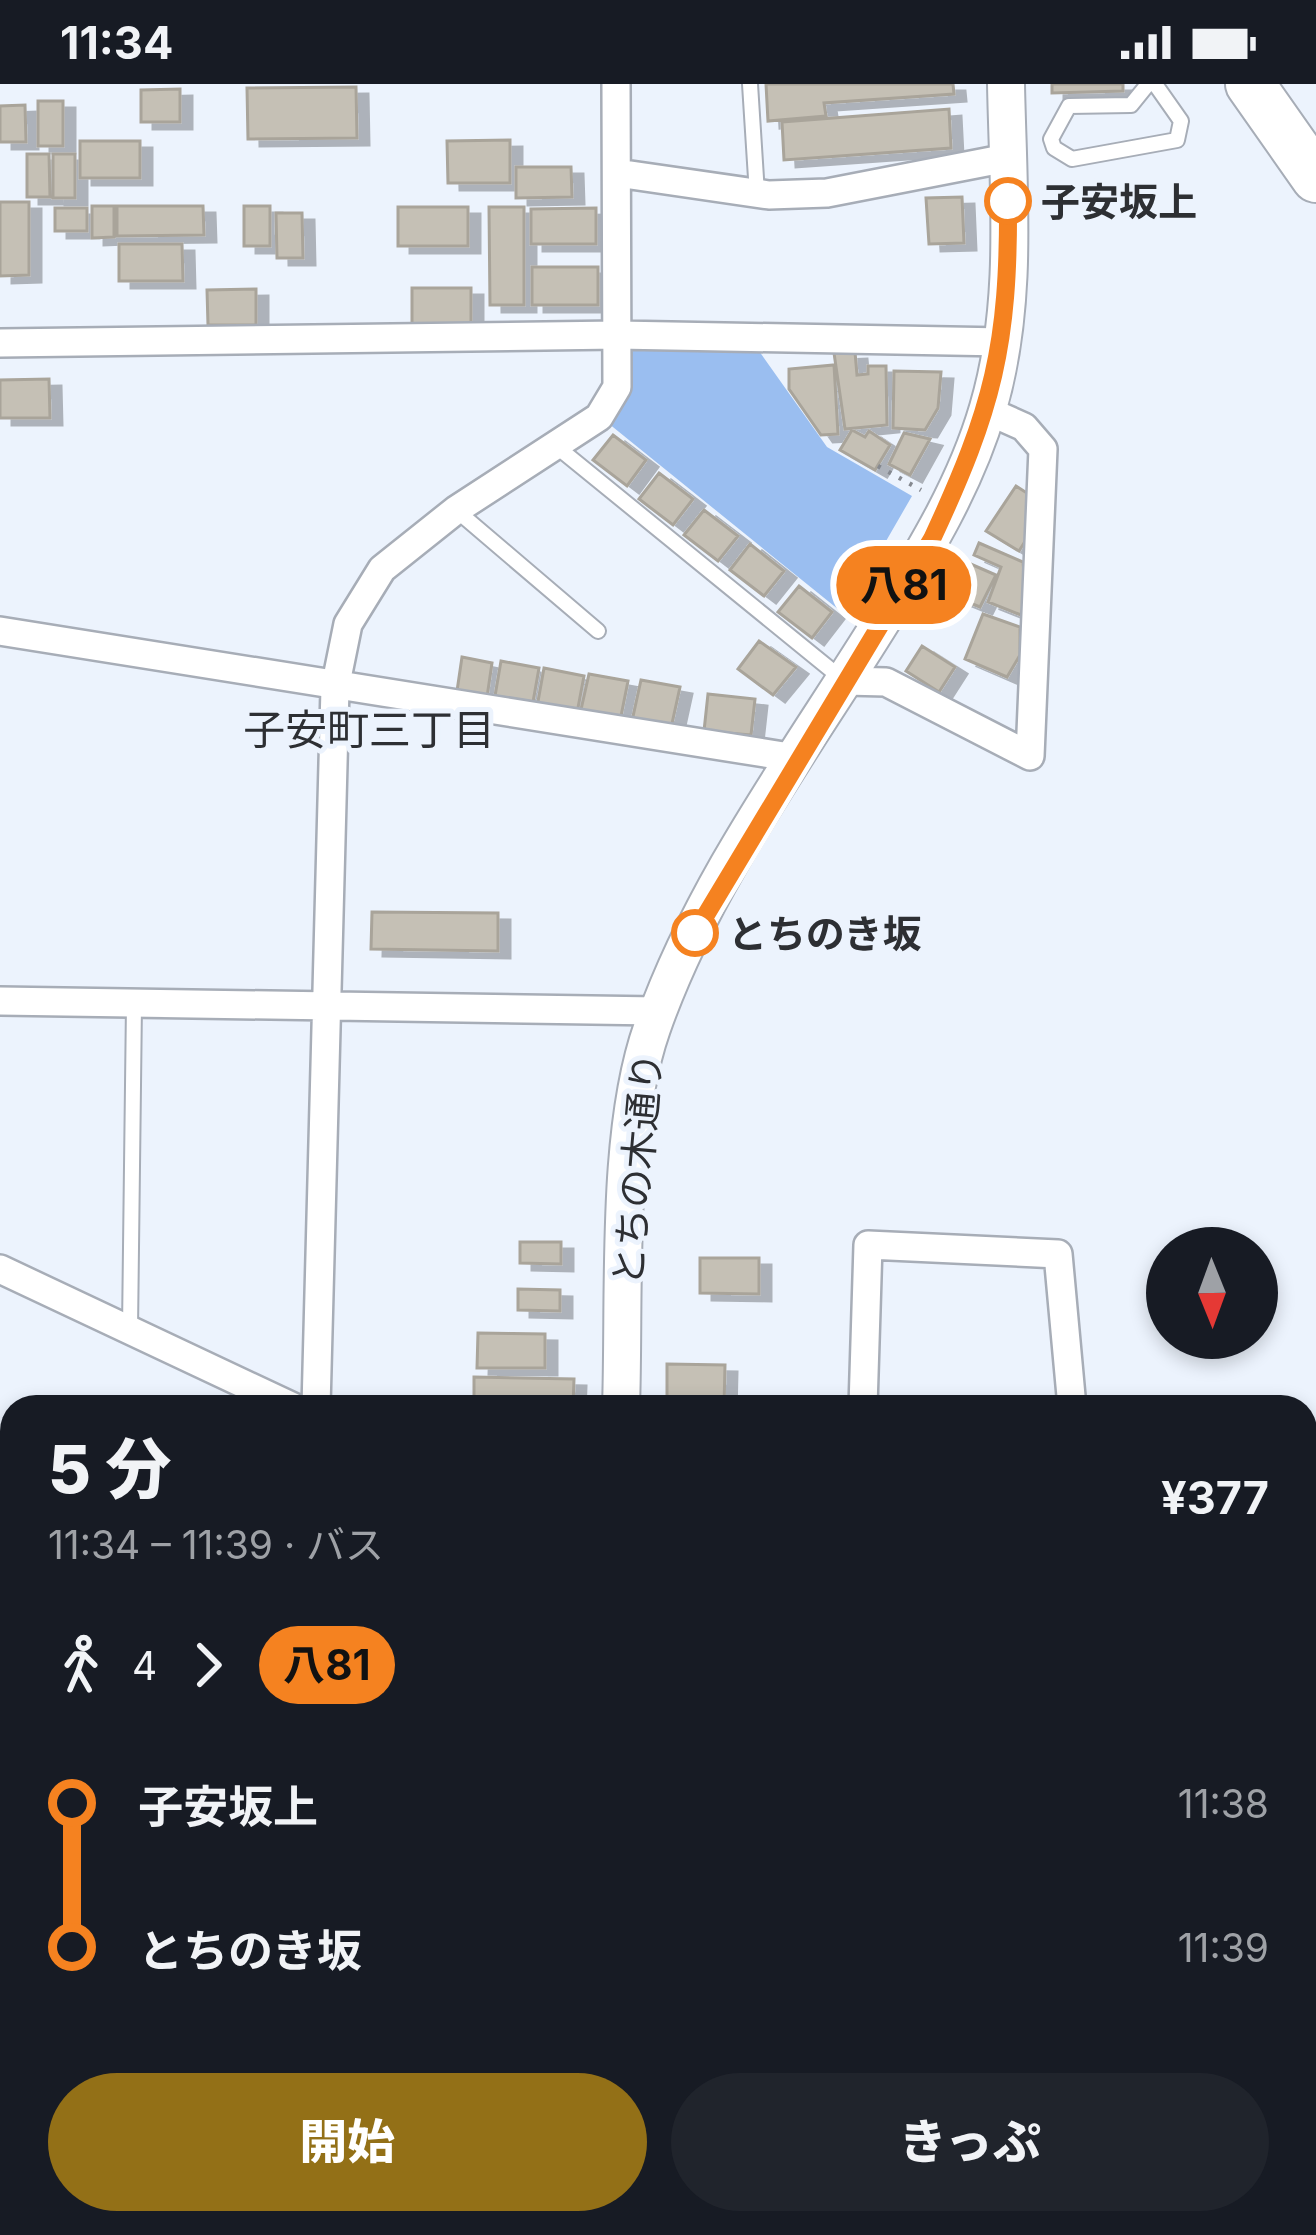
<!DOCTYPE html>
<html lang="ja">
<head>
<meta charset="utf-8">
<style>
  body { margin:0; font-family:Inter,"Noto Sans JP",sans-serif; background:#20242c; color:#f1f3f6; height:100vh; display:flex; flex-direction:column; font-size:45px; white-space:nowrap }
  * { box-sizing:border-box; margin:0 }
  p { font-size:39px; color:#9ea1a6 }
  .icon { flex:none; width:66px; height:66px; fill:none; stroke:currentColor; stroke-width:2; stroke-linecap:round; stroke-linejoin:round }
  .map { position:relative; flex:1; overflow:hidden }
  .panel { position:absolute; left:0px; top:1311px; width:1317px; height:840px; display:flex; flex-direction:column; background:#171b24; border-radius:36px 36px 0 0; box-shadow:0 6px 18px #0003 }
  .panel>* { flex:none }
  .badge { padding:0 24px; border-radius:39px; font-size:42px; line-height:78px }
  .needle { width:78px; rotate:179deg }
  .tools { position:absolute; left:1146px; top:1143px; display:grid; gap:24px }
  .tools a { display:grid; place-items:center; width:132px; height:132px; border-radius:50%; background:#171b24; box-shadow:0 6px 18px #0003; font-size:60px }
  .map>.badge { position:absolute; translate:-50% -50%; box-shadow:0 0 0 6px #fff }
  .legs { display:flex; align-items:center; gap:18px; height:132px; padding:0 48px; font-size:39px }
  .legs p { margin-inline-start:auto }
  .summary { display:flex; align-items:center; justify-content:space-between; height:204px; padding:0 48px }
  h1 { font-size:66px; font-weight:800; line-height:90px }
  .action { display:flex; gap:24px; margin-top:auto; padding:24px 48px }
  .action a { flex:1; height:138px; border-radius:72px; background:#937017; color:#fff; font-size:48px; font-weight:800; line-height:138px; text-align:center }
  .action a+a { background:#20242c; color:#f1f3f6 }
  ul { padding:0 48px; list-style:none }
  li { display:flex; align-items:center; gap:42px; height:144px; font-size:45px }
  li i { display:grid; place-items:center; width:18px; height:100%; margin:0 15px; background:currentColor }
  li i::after { content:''; width:30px; height:30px; margin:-15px; border:9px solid; border-radius:50%; background:#171b24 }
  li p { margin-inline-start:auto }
  li:first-child i { background:linear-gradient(#0000 50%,currentColor 0) }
  li:last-child i { background:linear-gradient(currentColor 50%,#0000 0) }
  .status { display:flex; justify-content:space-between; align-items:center; height:84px; padding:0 60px; background:#171b24; direction:ltr }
  .status svg { height:33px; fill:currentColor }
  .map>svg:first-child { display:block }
  .forest { fill:#9abef0 }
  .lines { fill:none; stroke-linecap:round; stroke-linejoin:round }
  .stream { stroke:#728cb0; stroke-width:9 }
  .building { fill:#c5c0b5; stroke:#a9a49a; stroke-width:3; filter:url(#shadow) }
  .service-casing { stroke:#a7adb7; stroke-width:18 }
  .minor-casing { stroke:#a7adb7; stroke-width:32 }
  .tertiary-casing { stroke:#a7adb7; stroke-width:40 }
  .trunk-casing { stroke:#a7adb7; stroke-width:52 }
  .path { stroke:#858990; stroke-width:4.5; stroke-dasharray:3 9; stroke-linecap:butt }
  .service { stroke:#fff; stroke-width:14 }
  .minor { stroke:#fff; stroke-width:27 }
  .tertiary { stroke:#fff; stroke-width:36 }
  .trunk { stroke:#fff; stroke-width:48 }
  .line-1-casing { stroke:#fff; stroke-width:27 }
  .line-1 { stroke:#f58220; stroke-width:18 }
  .stop-1-dot { fill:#fff; stroke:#f58220; stroke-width:6 }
  .labels { text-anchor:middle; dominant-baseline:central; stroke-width:10; stroke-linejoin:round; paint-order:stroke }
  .stop-label { font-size:39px; font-weight:bold; fill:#2d2f33; stroke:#ecf3fd; text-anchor:start }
  .street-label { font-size:39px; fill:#2d2f33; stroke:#ecf3fd }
  .neighbourhood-label { font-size:42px; fill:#2d2f33; stroke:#ecf3fd }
</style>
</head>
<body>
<div class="status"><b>11:34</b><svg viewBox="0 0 49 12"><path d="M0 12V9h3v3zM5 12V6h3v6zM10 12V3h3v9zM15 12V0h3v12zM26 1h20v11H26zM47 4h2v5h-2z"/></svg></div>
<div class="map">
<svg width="1316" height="2151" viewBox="0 0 1316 2151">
  <defs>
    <filter id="shadow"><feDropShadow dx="12" dy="7" stdDeviation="0" flood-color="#0004"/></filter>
  </defs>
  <rect width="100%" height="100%" fill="#ecf3fd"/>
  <path class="forest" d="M636,263L759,267L827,363L912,412L844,530L603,335L622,282Z"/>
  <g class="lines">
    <path class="stream" d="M0,1654L12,1655"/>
  </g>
  <path class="building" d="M766,0H953L954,10L824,19L826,32L768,37Z
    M1052,0H1123V7L1052,9Z
    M356,3L357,54L248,55L247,4Z
    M180,5V38H141V6Z
    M38,17H63V62H38Z
    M25,21L26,58H0V22Z
    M949,25L951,64L784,76L782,38Z
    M510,56V99H448L447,57Z
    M80,57H140V94H80Z
    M27,70H49L50,113H27Z
    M53,70H75V114H53Z
    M516,83H571L572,113L516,114Z
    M962,113L964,159L929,160L926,114Z
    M0,118H29V191L0,192Z
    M92,122H114V153L92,154Z
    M117,122H203L204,151L117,152Z
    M244,122H270V162H244Z
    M398,123H468V162H398Z
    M489,123H524V221H490Z
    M55,124H87V147H55Z
    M596,124V160H531V125Z
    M276,129H302L303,174H277Z
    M119,160H182L183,197H119Z
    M532,183H598V221H532Z
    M412,204H471V243H412Z
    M256,205V241H208L207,206Z
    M855,268L857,291L868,290V282H886L887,341L845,345L834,269Z
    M834,281L838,350L821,351L789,305V285Z
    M894,287L941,288L938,324L925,346L893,344Z
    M49,295L50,334H0V296Z
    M852,346L865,353L869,347L890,361L875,386L840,366Z
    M904,349L930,355L910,391L889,380Z
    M613,351L646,376L627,402L593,376Z
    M659,389L693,415L673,441L639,415Z
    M1016,402L1030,411L1029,451L1019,467L986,447Z
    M704,426L738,452L718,477L684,451Z
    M979,459L1023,478L1026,514L1021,531L988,518L1001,483L974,471Z
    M750,460L784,487L764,512L730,486Z
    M966,478L996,491L980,523L950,511Z
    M799,502L832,528L812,554L778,528Z
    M983,530L1020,543V571L1007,593L965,575Z
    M759,557L796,583L773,611L738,585Z
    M922,562L955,583L939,608L906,587Z
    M462,573L492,579L487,613L457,607Z
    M501,577L539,584L533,618L495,612Z
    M544,584L584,592L577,629L537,623Z
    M589,590L628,597L620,637L580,630Z
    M641,596L680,603L671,644L632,637Z
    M708,610L755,615L751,651L704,647Z
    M372,828L498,829V867L371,865Z
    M520,1158H561V1180L520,1179Z
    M700,1174H759V1210L700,1209Z
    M518,1205L560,1206V1227L518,1226Z
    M478,1249L545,1250V1284H477Z
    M667,1280L725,1281L724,1323H667Z
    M474,1293L574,1295L573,1323H474Z
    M0,2010L12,2011V2053L0,2052Z"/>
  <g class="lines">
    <g class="service-casing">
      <path id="service" d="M750,0L757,110
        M1148,0L1131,21L1069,22L1051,55L1054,64L1072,75L1177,56L1181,37L1155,0
        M556,362L841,594
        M456,426L598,547
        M130,1245L134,920
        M0,1492L12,1491
        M1224,2139V2151
        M832,2151V2139"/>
    </g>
    <g class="minor-casing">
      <path id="minor" d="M617,89L769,111L827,109L1007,74
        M0,259L618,251L1004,258
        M0,547L796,674
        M845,597L886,598L1030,672L1043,365L1024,343L988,327
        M0,917L658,927
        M0,1185L293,1323
        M316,1323L335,604L348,540L382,485L456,426L599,333L617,303L616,0
        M863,1323L868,1161L1058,1170L1072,1323
        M1305,1449L1316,1448
        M1305,1704L1316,1701
        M0,1774H12
        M296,2151V2139
        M1099,2151V2139"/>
    </g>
    <g class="tertiary-casing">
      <path id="tertiary" d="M621,1323C625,1210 615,1049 652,944C703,798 802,666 883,535C924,468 966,400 988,324C1019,220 1008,107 1006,0
        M0,2085L12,2087
        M439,2139L546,2151
        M592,2151L593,2139"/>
    </g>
    <g class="trunk-casing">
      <path id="trunk" d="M1250,0L1316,94"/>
    </g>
    <path class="path" d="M878,382L921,406
      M0,1643H12"/>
    <use href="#service" class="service"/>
    <use href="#minor" class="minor"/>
    <use href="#tertiary" class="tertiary"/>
    <use href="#trunk" class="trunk"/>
  </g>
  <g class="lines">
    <g class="line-1-casing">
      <path id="line-1" d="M695,849L932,455C993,324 1009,262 1008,117"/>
    </g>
    <use href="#line-1" class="line-1"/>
  </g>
  <g class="stop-1-dot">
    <circle cx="1008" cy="117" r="21"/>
    <circle cx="695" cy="849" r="21"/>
  </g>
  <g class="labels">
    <g class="stop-label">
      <text x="1041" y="117">子安坂上</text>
      <text x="728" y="849">とちのき坂</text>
    </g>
    <g class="street-label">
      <text transform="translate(637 1085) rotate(-85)">とちの木通り</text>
    </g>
    <g class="neighbourhood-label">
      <text x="369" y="645">子安町三丁目</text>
    </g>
  </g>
</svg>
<div class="tools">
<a><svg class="needle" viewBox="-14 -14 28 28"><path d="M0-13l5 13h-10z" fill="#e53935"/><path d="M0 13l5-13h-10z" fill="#9ea1a6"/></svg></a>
</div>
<b class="badge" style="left:904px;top:501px;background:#f58220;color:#111">八81</b>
<section class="panel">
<div class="summary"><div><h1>5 分</h1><p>11:34 – 11:39 · バス</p></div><b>¥377</b></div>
<div class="legs"><svg class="icon" aria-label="walk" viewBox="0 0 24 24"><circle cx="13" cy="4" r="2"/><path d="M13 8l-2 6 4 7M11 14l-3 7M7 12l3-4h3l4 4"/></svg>4<svg class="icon" aria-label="forward" viewBox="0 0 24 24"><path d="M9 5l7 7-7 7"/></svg><b class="badge" style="background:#f58220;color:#111">八81</b></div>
<ul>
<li><i style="color:#f58220"></i><b>子安坂上</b><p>11:38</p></li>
<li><i style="color:#f58220"></i><b>とちのき坂</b><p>11:39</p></li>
</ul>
<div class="action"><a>開始</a><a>きっぷ</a></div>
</section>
</div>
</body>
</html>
